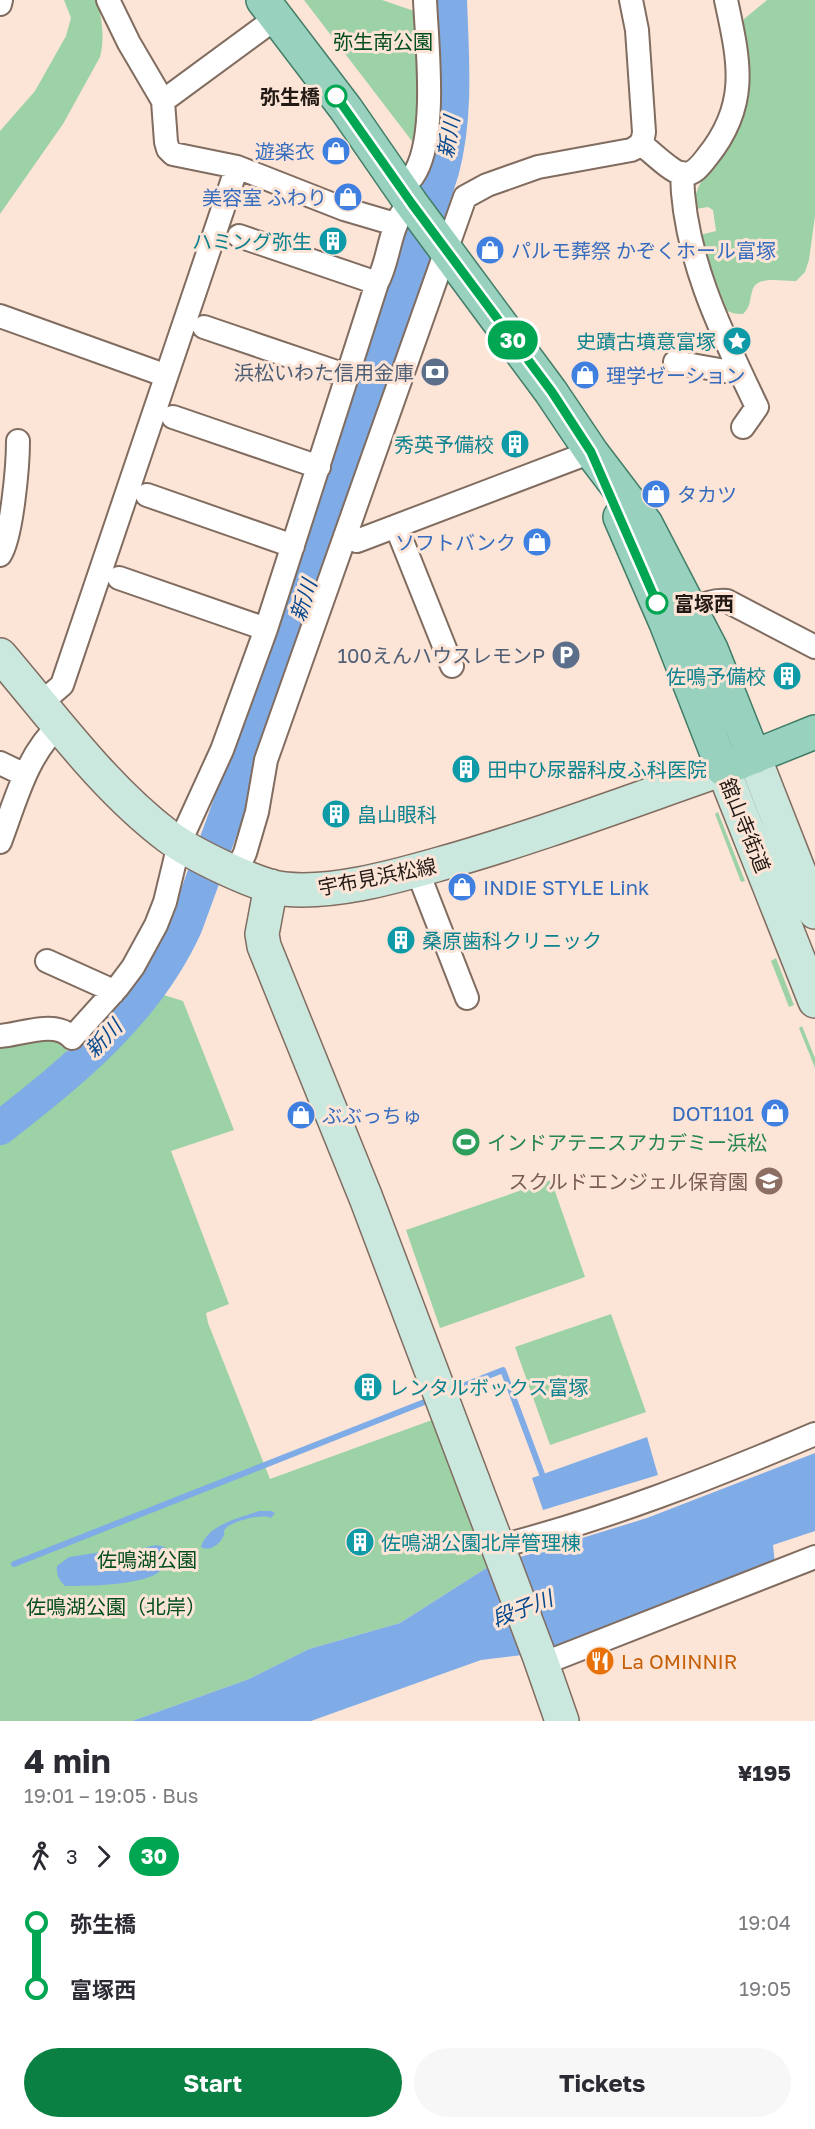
<!DOCTYPE html>
<html lang="en">
<head>
<meta charset="utf-8">
<style>
  body { margin:0; font-family:"Golos Text","Noto Sans JP",sans-serif; background:#f7f7f7; color:#2b2b33; height:100vh; display:flex; flex-direction:column; font-size:22px; white-space:nowrap }
  * { box-sizing:border-box; margin:0 }
  p { font-size:20px; color:#7c7c81 }
  .icon { flex:none; width:33px; height:33px; fill:none; stroke:currentColor; stroke-width:2; stroke-linecap:round; stroke-linejoin:round }
  .map { position:relative; height:1721px; overflow:hidden }
  .sheet { display:flex; flex-direction:column; background:#fff; flex:1 }
  .sheet>* { flex:none }
  .badge { padding:0 12px; border-radius:20px; font-size:21px; line-height:39px }
  .map>.badge { position:absolute; translate:-50% -50%; box-shadow:0 0 0 3px #fff }
  .legs { display:flex; align-items:center; gap:9px; height:66px; padding:0 24px; font-size:20px }
  .legs p { margin-inline-start:auto }
  .overview { display:flex; align-items:center; justify-content:space-between; height:102px; padding:0 24px }
  h1 { font-size:33px; font-weight:700; line-height:45px }
  .cta { display:flex; gap:12px; margin-top:auto; padding:12px 24px }
  .cta a { flex:1; height:69px; border-radius:36px; background:#0b8043; color:#fff; font-size:24px; font-weight:700; line-height:69px; text-align:center }
  .cta a+a { background:#f7f7f7; color:#2b2b33 }
  ul { padding:0 24px; list-style:none }
  li { display:flex; align-items:center; gap:21px; height:66px; font-size:22px }
  li i { display:grid; place-items:center; width:9px; height:100%; margin:0 8px; background:currentColor }
  li i::after { content:''; width:15px; height:15px; margin:-8px; border:4px solid; border-radius:50%; background:#fff }
  li p { margin-inline-start:auto }
  li:first-child i { background:linear-gradient(#0000 50%,currentColor 0) }
  li:last-child i { background:linear-gradient(currentColor 50%,#0000 0) }
  .map>svg:first-child { display:block }
  .green { fill:#9dd1a6 }
  .water { fill:#7face6 }
  .lines { fill:none; stroke-linecap:round; stroke-linejoin:round }
  .stream { stroke:#7face6; stroke-width:6 }
  .river { stroke:#7face6; stroke-width:34 }
  .street-casing { stroke:#816c60; stroke-width:26 }
  .secondary-casing { stroke:#816c60; stroke-width:36 }
  .primary-casing { stroke:#427d67; stroke-width:36 }
  .street { stroke:#fff; stroke-width:22 }
  .secondary { stroke:#cbe8df; stroke-width:33 }
  .primary { stroke:#98d1be; stroke-width:33 }
  .line-1-casing { stroke:#fff; stroke-width:14 }
  .line-1 { stroke:#00a651; stroke-width:9 }
  .stop-1-dot { fill:#fff; stroke:#00a651; stroke-width:3 }
  .labels { text-anchor:middle; dominant-baseline:central; stroke-width:6; stroke-linejoin:round; paint-order:stroke }
  .park-label { font-size:20px; fill:#024d1e; stroke:#fce5d7 }
  .stop-label { font-size:20px; font-weight:bold; fill:#231a15; stroke:#fce5d7; text-anchor:end }
  .shop-label { font-size:20px; fill:#366cbe; stroke:#fce5d7; text-anchor:start }
  .culture-label { font-size:20px; fill:#0d838f; stroke:#fce5d7; text-anchor:start }
  .service-label { font-size:20px; fill:#4e5e75; stroke:#fce5d7; text-anchor:end }
  .street-label { font-size:20px; fill:#231a15; stroke:#fce5d7 }
  .leisure-label { font-size:20px; fill:#27864d; stroke:#fce5d7; text-anchor:start }
  .education-label { font-size:20px; fill:#785e54; stroke:#fce5d7; text-anchor:end }
  .food-label { font-size:20px; fill:#c56008; stroke:#fce5d7; text-anchor:start }
  .water-label { font-size:21px; font-style:italic; fill:#08488c; stroke:#fce5d7 }
</style>
</head>
<body>
<div class="map">
<svg width="815" height="1721" viewBox="0 0 815 1721">
  <rect width="100%" height="100%" fill="#fce5d7"/>
  <path class="green" d="M64,0H97C102,19 105,37 100,57L63,124L0,214V131L35,91L66,36L71,18Z
    M304,0H382L420,13L418,149Z
    M767,0H815V216L809,260L805,272L796,281C783,282 755,274 752,292C749,302 751,306 743,314C731,314 724,311 717,301L700,235L716,231L713,210L708,207L696,209L693,207C696,187 704,175 716,160L744,19Z
    M718,812L745,881L741,882L715,814Z
    M776,958L794,1005L789,1007L771,961Z
    M164,995L183,1001L234,1130L171,1151L229,1304L206,1313L208,1323L270,1479L432,1420L488,1567L400,1623L309,1649L249,1679L132,1721H0V1143L92,1074Z
    M802,1026L815,1058V1068L799,1028Z
    M49,1036L58,1041L75,1059L0,1113V1044Z
    M551,1180L585,1277L440,1328L406,1230Z
    M611,1314L646,1412L550,1445L515,1347Z"/>
  <path class="water" d="M647,1437L658,1475L543,1510L532,1478Z
    M815,1453V1531L773,1545L775,1564L563,1650L481,1660L311,1721H132L249,1679L309,1649L400,1623L488,1567L647,1518Z
    M259,1511H271L275,1513L271,1518C263,1513 233,1521 226,1528C222,1532 226,1531 223,1537C219,1545 209,1552 201,1547C208,1524 238,1519 259,1511Z
    M156,1545L165,1547C165,1552 167,1560 164,1566C156,1586 85,1586 65,1586C59,1580 56,1575 57,1566L69,1557L108,1551L122,1553Z"/>
  <g class="lines">
    <path class="stream" d="M423,176L435,193
      M455,1389L503,1370L542,1474
      M14,1564L427,1401"/>
    <path class="river" d="M0,1128C73,1071 147,1012 186,925L291,637L442,171C457,115 452,58 450,0"/>
    <g class="street-casing">
      <path id="street" d="M108,0L129,43L163,101L166,142L168,149L173,154L237,167L344,209L395,224
        M0,4L1,0
        M163,101L276,18
        M641,144C651,151 670,171 682,174C693,176 701,165 707,157C750,104 739,61 726,0
        M682,173C683,256 722,334 757,407L743,427
        M400,188C407,183 412,179 416,171C437,132 427,45 425,0
        M239,236L377,283
        M0,316L156,372
        M204,327L348,376
        M675,362L725,371L737,365
        M173,417L319,467
        M147,495L293,546
        M396,526L452,666
        M345,536L357,541L591,452
        M0,555C12,537 18,464 18,441
        M119,578L266,629
        M691,610C704,604 713,600 727,601L815,647
        M41,703L62,685L237,167
        M0,763L25,775
        M0,842C15,803 27,753 60,725
        M417,870L467,998
        M236,872L245,853L257,812L266,760L465,197L487,185L538,167L631,150C640,146 643,142 644,132L637,30L631,0
        M47,961L107,988L113,993
        M0,1036C20,1035 56,1019 72,1038L118,987L133,967L156,925L165,902L179,844L222,750L266,629L377,283C391,258 388,222 411,203
        M497,1547C607,1519 711,1478 815,1434
        M542,1664L815,1557"/>
    </g>
    <g class="secondary-casing">
      <path id="secondary" d="M0,655C53,717 104,788 169,837C192,854 257,886 284,889C332,894 390,878 436,865C533,838 628,802 723,769L815,1001
        M754,757L815,912
        M271,886L262,934L264,946L366,1198L540,1658L562,1721"/>
    </g>
    <g class="primary-casing">
      <path id="primary" d="M263,0L346,109L411,203L551,392L592,453L646,524L711,649L754,757
        M620,517L666,623L723,769L815,732"/>
    </g>
    <use href="#street" class="street"/>
    <use href="#secondary" class="secondary"/>
    <use href="#primary" class="primary"/>
  </g>
  <g class="lines">
    <g class="line-1-casing">
      <path id="line-1" d="M336,96L412,204L552,392L591,452L657,603"/>
    </g>
    <use href="#line-1" class="line-1"/>
  </g>
  <defs>
    <g id="shop-disc" transform="scale(1.5)"><circle r="9.5" fill="#3f7fe0" stroke="#fce5d7"/><path d="M-5-2.5h2.3a2.7 3.5 0 0 1 5.4 0H5L5.5 6h-11ZM-1.5-2.5h3a1.5 2.3 0 0 0-3 0Z" fill="#fff"/></g>
    <g id="building-disc" transform="scale(1.5)"><circle r="9.5" fill="#0f9aa8" stroke="#fce5d7"/><path d="M-4-6H4V6H1V3H-1V6H-4ZM-2.5-4.3h1.7v1.8h-1.7ZM.8-4.3h1.7v1.8H.8ZM-2.5-1h1.7V.8h-1.7ZM.8-1h1.7V.8H.8Z" fill="#fff"/></g>
    <g id="sight-disc" transform="scale(1.5)"><circle r="9.5" fill="#0f9aa8" stroke="#fce5d7"/><path d="M0-6L1.8-2.2L6-1.7L2.9 1.2L3.7 5.4L0 3.3L-3.7 5.4L-2.9 1.2L-6-1.7L-1.8-2.2Z" fill="#fff"/></g>
    <g id="bank-disc" transform="scale(1.5)"><circle r="9.5" fill="#5c6f8a" stroke="#fce5d7"/><path d="M-6-4H6V4H-6ZM0-2.3a2.3 2.3 0 1 0 0 4.6a2.3 2.3 0 1 0 0-4.6Z" fill="#fff"/></g>
    <g id="parking-disc" transform="scale(1.5)"><circle r="9.5" fill="#5c6f8a" stroke="#fce5d7"/><path d="M-3.5-5.5H1a3.5 3.5 0 0 1 0 7H-1V5.5H-3.5ZM-1-3.4V-.6H.8a1.4 1.4 0 0 0 0-2.8Z" fill="#fff"/></g>
    <g id="stadium-disc" transform="scale(1.5)"><circle r="9.5" fill="#2e9e5b" stroke="#fce5d7"/><path d="M0-5a6.5 5 0 1 0 0 10a6.5 5 0 1 0 0-10ZM-3.5-1.8h7v3.6h-7Z" fill="#fff"/></g>
    <g id="school-disc" transform="scale(1.5)"><circle r="9.5" fill="#8d6e63" stroke="#fce5d7"/><path d="M0-5L7-2L0 1L-7-2ZM-4 1L0 2.5L4 1V4Q0 6-4 4Z" fill="#fff"/></g>
    <g id="restaurant-disc" transform="scale(1.5)"><circle r="9.5" fill="#e8710a" stroke="#fce5d7"/><path d="M-5-6h1v4h1v-4h1v4h1v-4h1v5L-1.5 .5V6h-2V.5L-5-1ZM5-6V6H3V1.5H1.5Q1.5-4 5-6Z" fill="#fff"/></g>
  </defs>
  <g fill-rule="evenodd">
    <use href="#shop-disc" x="336" y="151"/>
    <use href="#shop-disc" x="348" y="197"/>
    <use href="#building-disc" x="333" y="241"/>
    <use href="#shop-disc" x="490" y="250"/>
    <use href="#sight-disc" x="737" y="341"/>
    <use href="#bank-disc" x="435" y="372"/>
    <use href="#shop-disc" x="585" y="375"/>
    <use href="#building-disc" x="515" y="444"/>
    <use href="#shop-disc" x="656" y="494"/>
    <use href="#shop-disc" x="537" y="542"/>
    <use href="#parking-disc" x="566" y="655"/>
    <use href="#building-disc" x="787" y="676"/>
    <use href="#building-disc" x="466" y="769"/>
    <use href="#building-disc" x="336" y="814"/>
    <use href="#shop-disc" x="462" y="887"/>
    <use href="#building-disc" x="401" y="940"/>
    <use href="#shop-disc" x="775" y="1113"/>
    <use href="#shop-disc" x="301" y="1115"/>
    <use href="#stadium-disc" x="466" y="1142"/>
    <use href="#school-disc" x="769" y="1181"/>
    <use href="#building-disc" x="368" y="1387"/>
    <use href="#building-disc" x="360" y="1542"/>
    <use href="#restaurant-disc" x="600" y="1661"/>
  </g>
  <g class="stop-1-dot">
    <circle cx="336" cy="96" r="10"/>
    <circle cx="657" cy="603" r="10"/>
  </g>
  <g class="labels">
    <g class="park-label">
      <text x="383" y="41">弥生南公園</text>
      <text x="147" y="1559">佐鳴湖公園</text>
      <text x="116" y="1606">佐鳴湖公園（北岸）</text>
    </g>
    <g class="stop-label">
      <text x="320" y="96">弥生橋</text>
      <text x="674" y="603" text-anchor="start">富塚西</text>
    </g>
    <g class="shop-label">
      <text x="315" y="151" text-anchor="end">遊楽衣</text>
      <text x="327" y="197" text-anchor="end">美容室 ふわり</text>
      <text x="511" y="250">パルモ葬祭 かぞくホール富塚</text>
      <text x="606" y="375">理学ゼーション</text>
      <text x="677" y="494">タカツ</text>
      <text x="516" y="542" text-anchor="end">ソフトバンク</text>
      <text x="483" y="887">INDIE STYLE Link</text>
      <text x="754" y="1113" text-anchor="end">DOT1101</text>
      <text x="322" y="1115">ぶぶっちゅ</text>
    </g>
    <g class="culture-label">
      <text x="312" y="241" text-anchor="end">ハミング弥生</text>
      <text x="716" y="341" text-anchor="end">史蹟古墳意富塚</text>
      <text x="494" y="444" text-anchor="end">秀英予備校</text>
      <text x="766" y="676" text-anchor="end">佐鳴予備校</text>
      <text x="487" y="769">田中ひ尿器科皮ふ科医院</text>
      <text x="357" y="814">畠山眼科</text>
      <text x="422" y="940">桑原歯科クリニック</text>
      <text x="389" y="1387">レンタルボックス富塚</text>
      <text x="381" y="1542">佐鳴湖公園北岸管理棟</text>
    </g>
    <g class="service-label">
      <text x="414" y="372">浜松いわた信用金庫</text>
      <text x="545" y="655">100えんハウスレモンP</text>
    </g>
    <g class="street-label">
      <text transform="translate(746 825) rotate(68)">舘山寺街道</text>
      <text transform="translate(377 876) rotate(-11)">宇布見浜松線</text>
    </g>
    <g class="leisure-label">
      <text x="487" y="1142">インドアテニスアカデミー浜松</text>
    </g>
    <g class="education-label">
      <text x="748" y="1181">スクルドエンジェル保育園</text>
    </g>
    <g class="food-label">
      <text x="621" y="1661">La OMINNIR</text>
    </g>
    <g class="water-label">
      <text transform="translate(448 137) rotate(-81)">新川</text>
      <text transform="translate(303 600) rotate(-72)">新川</text>
      <text transform="translate(103 1038) rotate(-46)">新川</text>
      <text transform="translate(522 1608) rotate(-21)">段子川</text>
    </g>
  </g>
</svg>
<b class="badge" style="left:513px;top:340px;background:#00a651;color:#fff">30</b>
</div>
<section class="sheet">
<div class="overview"><div><h1>4 min</h1><p>19:01 – 19:05 · Bus</p></div><b>¥195</b></div>
<div class="legs"><svg class="icon" aria-label="walk" viewBox="0 0 24 24"><circle cx="13" cy="4" r="2"/><path d="M13 8l-2 6 4 7M11 14l-3 7M7 12l3-4h3l4 4"/></svg>3<svg class="icon" aria-label="forward" viewBox="0 0 24 24"><path d="M9 5l7 7-7 7"/></svg><b class="badge" style="background:#00a651;color:#fff">30</b></div>
<ul>
<li><i style="color:#00a651"></i><b>弥生橋</b><p>19:04</p></li>
<li><i style="color:#00a651"></i><b>富塚西</b><p>19:05</p></li>
</ul>
<div class="cta"><a>Start</a><a>Tickets</a></div>
</section>
</body>
</html>
